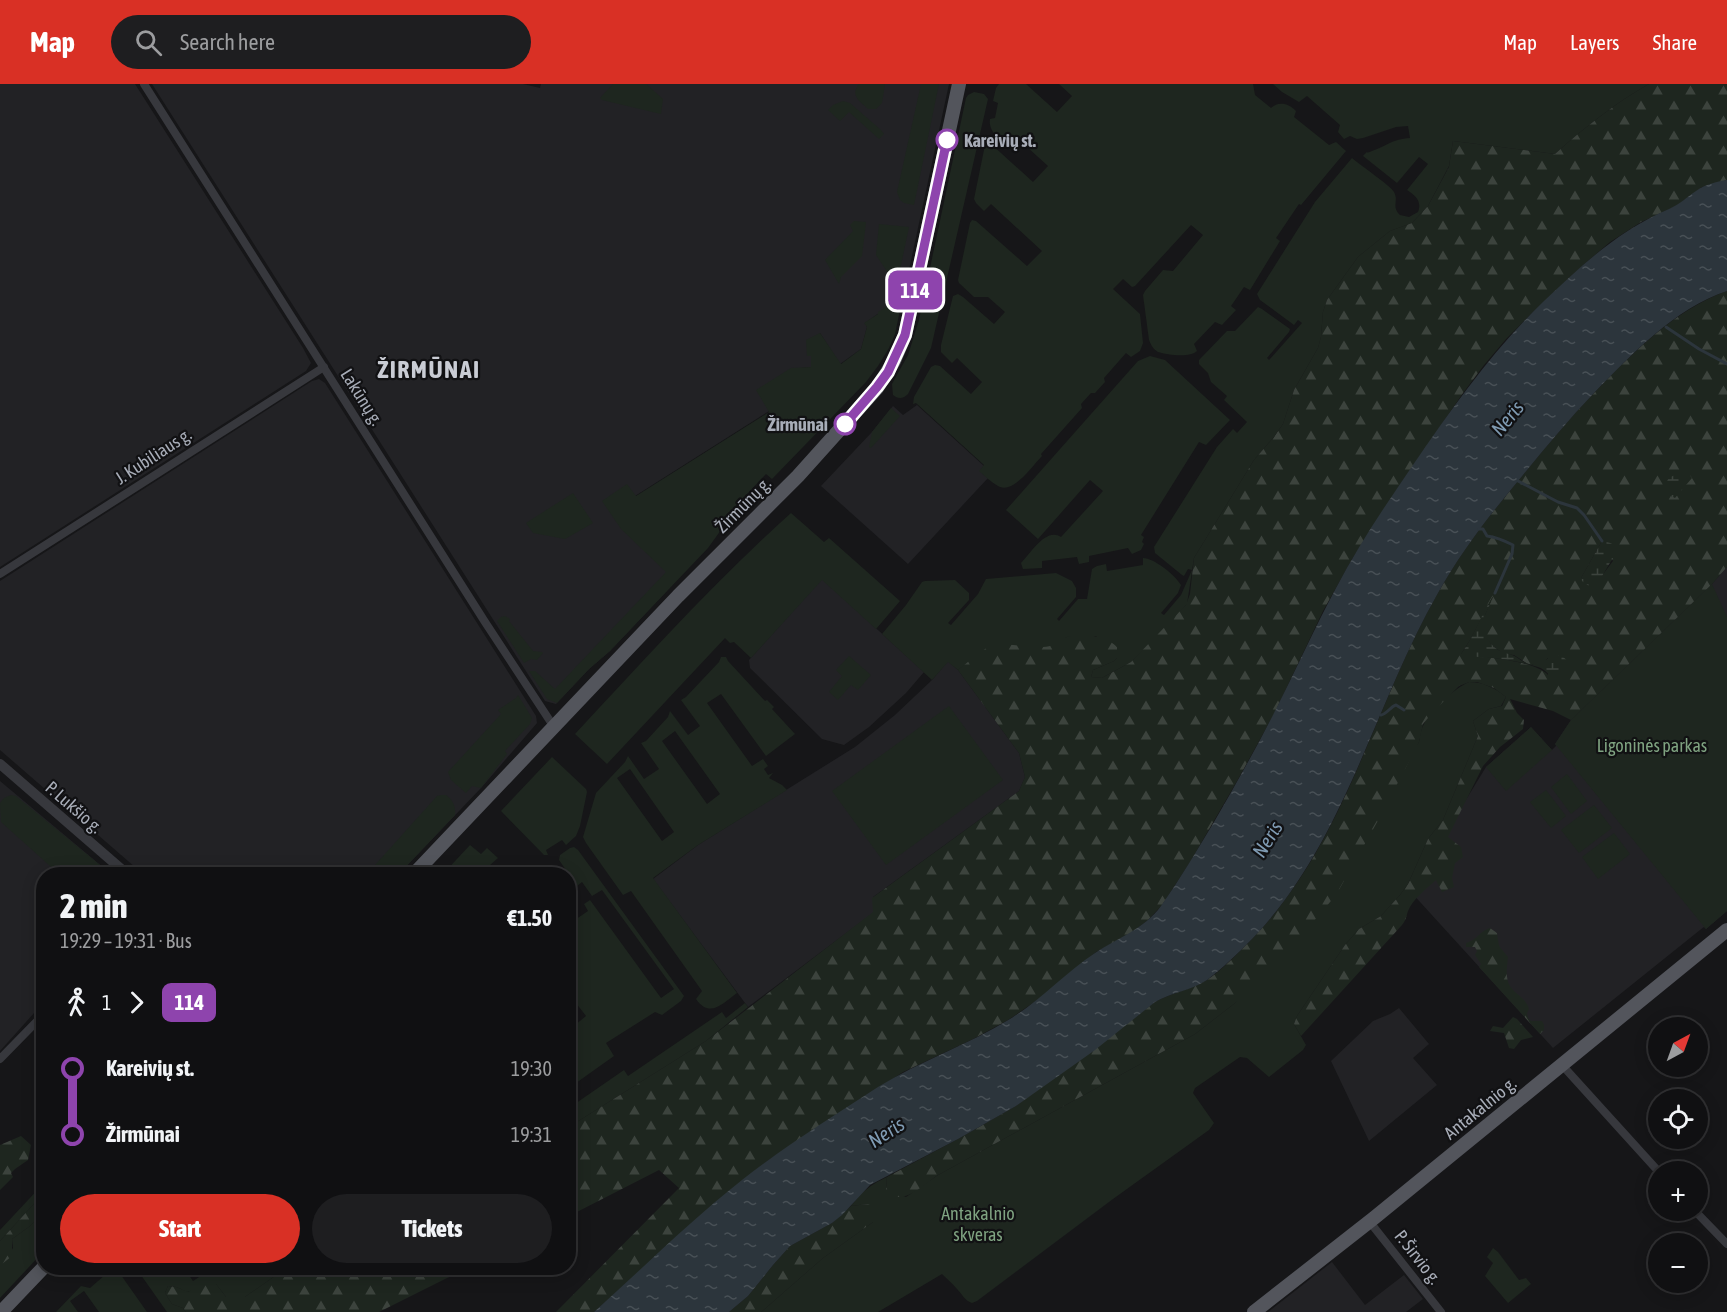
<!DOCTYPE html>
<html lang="en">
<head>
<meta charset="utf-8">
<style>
  body { margin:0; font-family:"Asap Condensed",sans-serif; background:#1e1e20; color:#f1f3f6; height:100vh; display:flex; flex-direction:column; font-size:22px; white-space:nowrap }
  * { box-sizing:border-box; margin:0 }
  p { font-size:20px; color:#9c9d9f }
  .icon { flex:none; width:33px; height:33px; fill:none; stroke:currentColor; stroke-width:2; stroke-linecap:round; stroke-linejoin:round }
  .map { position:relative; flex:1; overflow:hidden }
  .sheet { position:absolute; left:36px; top:783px; width:540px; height:408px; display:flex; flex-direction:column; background:#101012; border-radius:24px; box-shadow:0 3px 15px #0003,0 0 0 2px #303032 }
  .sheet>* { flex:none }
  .badge { padding:0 12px; border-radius:9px; font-size:21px; line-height:39px }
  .needle { width:39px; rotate:41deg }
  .fabs { position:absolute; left:1648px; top:933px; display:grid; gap:12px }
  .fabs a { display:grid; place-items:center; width:60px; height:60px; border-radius:50%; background:#101012; box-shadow:0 3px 15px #0003,0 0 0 2px #303032; font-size:30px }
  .map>.badge { position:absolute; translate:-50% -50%; box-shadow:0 0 0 3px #fff }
  .legs { display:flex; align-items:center; gap:9px; height:66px; padding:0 24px; font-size:20px }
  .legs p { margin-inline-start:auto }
  .summary { display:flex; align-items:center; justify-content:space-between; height:102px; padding:0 24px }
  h1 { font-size:33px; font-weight:800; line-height:45px }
  .primary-button { display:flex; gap:12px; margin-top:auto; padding:12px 24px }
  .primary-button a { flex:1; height:69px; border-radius:36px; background:#d93025; color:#fff; font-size:24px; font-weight:800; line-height:69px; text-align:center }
  .primary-button a+a { background:#1e1e20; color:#f1f3f6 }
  ul { padding:0 24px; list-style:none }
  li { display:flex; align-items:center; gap:21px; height:66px; font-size:22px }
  li i { display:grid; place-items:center; width:9px; height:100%; margin:0 8px; background:currentColor }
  li i::after { content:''; width:15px; height:15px; margin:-8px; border:4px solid; border-radius:50%; background:#101012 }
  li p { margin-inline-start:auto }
  li:first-child i { background:linear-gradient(#0000 50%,currentColor 0) }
  li:last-child i { background:linear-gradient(currentColor 50%,#0000 0) }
  header { display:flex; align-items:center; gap:36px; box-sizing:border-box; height:84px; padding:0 30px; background:#d93025; color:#fff }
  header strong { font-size:28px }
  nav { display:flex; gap:33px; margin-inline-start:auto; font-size:21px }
  .search { width:420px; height:54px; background:#1e1e20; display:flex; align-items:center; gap:15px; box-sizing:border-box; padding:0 21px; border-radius:33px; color:#9c9d9f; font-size:22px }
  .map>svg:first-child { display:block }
  .built { fill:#222225 }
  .green { fill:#1e261f; fill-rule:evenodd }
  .forest { fill:url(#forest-firs); fill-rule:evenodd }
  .wetland { fill:url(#wetland-marsh) }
  .water { fill:url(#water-ripples) }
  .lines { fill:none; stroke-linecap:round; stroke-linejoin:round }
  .stream { stroke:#2c353c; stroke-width:3 }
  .minor { stroke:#37383d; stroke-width:8 }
  .tertiary { stroke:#37383d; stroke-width:10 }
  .primary { stroke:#53555c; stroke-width:14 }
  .line-1-casing { stroke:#fff; stroke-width:14 }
  .line-1 { stroke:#8e44ad; stroke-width:9 }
  .stop-1-dot { fill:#fff; stroke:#8e44ad; stroke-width:3 }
  .labels { text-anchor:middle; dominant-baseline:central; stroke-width:4.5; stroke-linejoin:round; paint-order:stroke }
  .stop-label { font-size:18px; font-weight:bold; fill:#a8adb8; stroke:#111113; text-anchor:start }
  .street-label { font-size:18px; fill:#a8adb8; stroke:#111113 }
  .park-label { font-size:18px; fill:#7fa381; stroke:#111113 }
  .water-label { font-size:20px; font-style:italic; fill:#7f9bb3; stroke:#111113 }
  .district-label { font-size:24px; font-weight:bold; letter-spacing:1.5px; fill:#c9ccd4; stroke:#111113 }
</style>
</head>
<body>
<header>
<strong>Map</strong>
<div class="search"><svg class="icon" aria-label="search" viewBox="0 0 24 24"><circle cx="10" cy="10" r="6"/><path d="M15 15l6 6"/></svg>Search here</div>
<nav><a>Map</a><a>Layers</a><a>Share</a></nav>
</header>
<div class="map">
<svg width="1727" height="1228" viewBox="0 0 1727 1228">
  <defs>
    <pattern id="forest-firs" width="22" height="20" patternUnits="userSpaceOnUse" patternTransform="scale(1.5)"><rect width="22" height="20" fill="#1e261f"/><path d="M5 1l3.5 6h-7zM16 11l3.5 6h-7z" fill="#3c433d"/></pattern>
    <pattern id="wetland-marsh" width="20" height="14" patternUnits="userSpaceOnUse" patternTransform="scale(1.5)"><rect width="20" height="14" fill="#1e261f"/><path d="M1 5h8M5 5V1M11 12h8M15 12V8" fill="none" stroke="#3c433d"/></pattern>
    <pattern id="water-ripples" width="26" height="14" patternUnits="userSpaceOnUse" patternTransform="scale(1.5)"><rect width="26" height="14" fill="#2c353c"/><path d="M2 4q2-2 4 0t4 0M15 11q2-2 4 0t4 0" fill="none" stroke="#485056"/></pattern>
  </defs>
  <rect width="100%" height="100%" fill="#161618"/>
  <path class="built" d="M0,0H135L303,264L311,279L306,287L0,483Z
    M152,0H523L540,4L541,0H949L907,195L897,221L893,219L865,239L867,243L861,265L840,280L820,249L807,272H811V283L791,285L769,327L635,412L676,497L610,567L589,585L556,620L545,617Z
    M319,295L325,299L536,632L537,639L481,704L399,790H143L0,666V497L312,297Z
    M917,321L984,382L980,387L988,394L908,480L821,402L872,348L893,322L903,331Z
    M1727,483V827L1706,845L1704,843L1700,846L1553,964L1410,807L1486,683L1531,643L1552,666L1556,662L1555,660L1571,636L1712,500Z
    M822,495L924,588L906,609L869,643L844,661L822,655L750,584L749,576Z
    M948,577L958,586L1019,669L1025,693L1019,707L873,813L874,828L748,923L653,795L698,761L855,663L895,631L932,596Z
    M0,697L111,790H44L43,919L0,967Z
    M1399,924L1429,960L1413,974L1437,1001L1369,1057L1331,977L1373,937L1390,930Z
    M1332,1178L1365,1221L1404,1191L1423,1215L1406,1228H1268Z"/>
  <path class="green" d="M613,0H646L663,15L661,30L602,16L600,14Z
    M859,0H885L882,19L876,25H868C859,17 850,11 859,0Z
    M921,0H939L914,121L904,119L900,116L897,108Z
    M999,0H1026L1057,28L1072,12L1059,0H1253L1255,11L1271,24C1278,17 1289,19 1296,27L1294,33L1329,61L1336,58L1346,67L1301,121L1299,120L1276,154L1280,157L1250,206L1244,203L1231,222L1236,226L1222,241L1215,238L1194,260L1197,267C1190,274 1168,271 1158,268C1153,265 1151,261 1149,256L1143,211L1145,207L1163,186L1173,187L1203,151L1191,141L1135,202L1132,203L1123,195L1113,205L1140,230L1143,259L1140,267L1131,273L1126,269L1104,294L1105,298L1095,309H1091L1081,320L1082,324L1041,370L1042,372C1032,382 1013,411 998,402C991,398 985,392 979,387L984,381L916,319L913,320L914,313L931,283L935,281L940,282L971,310L982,298L957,274L952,279L941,268V261L953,212L958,210L963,213L994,240L1005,228L988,213H974L959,199L958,196L970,139L972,136L976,137L1027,182L1042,167L991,120L984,127L976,119L974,115L985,61L988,59H990L1033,98L1048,82L1016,53L1011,58C999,58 988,46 990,35L995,34L998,19L993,17L996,4Z
    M1273,0H1649C1615,19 1584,44 1555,70L1453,57L1449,82L1428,122L1412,139L1390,147L1358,173L1327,216L1323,228L1321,253L1318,264L1294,306L1283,340L1274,353L1254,376L1194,474L1187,520L1164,546L1131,578L1102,594L1091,593L1093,586L1114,577L1117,574L1096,552L1067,553L1051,563L1042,564L993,561L958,586L948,578L932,596L882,550L906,521L922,498L925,497L955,496L969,509V516L948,539L951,541L978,510L986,495L1056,489L1072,497L1076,504V513L1057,535L1059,537L1078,515H1087L1092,485L1097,482L1106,480L1107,487L1143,481V474C1154,474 1175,491 1181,501L1178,509L1161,529L1164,531L1181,511L1192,486L1188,485L1184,492L1182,491L1155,469L1154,463L1217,363L1233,345L1237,349L1247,338L1224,316L1227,312L1211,298L1208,289L1199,280V276L1227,247H1235L1258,223L1262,225L1290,245L1289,248L1267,274L1269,276L1302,239L1298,236L1294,241L1260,216L1257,210L1315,118L1352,74C1360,81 1391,102 1394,108C1399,117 1391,122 1400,131L1409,133L1418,128C1422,117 1416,112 1407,106L1428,80L1419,73L1397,99L1363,72C1370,65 1363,71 1372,67C1387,62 1392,55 1410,54L1408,42L1396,43L1363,54L1357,55L1350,52L1344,55L1338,48L1340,41L1307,12L1299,18L1282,8Z
    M974,8L984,10L988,15L931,264L908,310C903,315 898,315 893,311L892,300L908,271L919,236L966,14L968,11Z
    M843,17L850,19L881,46L884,50L879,55L849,28L840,37L828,26L833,21Z
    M854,137L866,138L862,172L841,193L839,200L825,176L853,147L850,141Z
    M879,140L909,143L897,200L894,198L876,171Z
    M893,219L898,222L900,226L895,250L889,264L878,282L866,298L772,395L766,390L717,442L721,446L708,464L610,567L589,585L557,619L547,615L529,587H535L555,605L666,488L621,445L602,417L627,400L636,412L769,328L756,306L791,284L811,283V272H807L806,256L820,249L841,280L861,265L867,243L864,239L878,230V228Z
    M1150,272L1165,276L1230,336L1206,361L1199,358L1141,451L1144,453L1142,458L1144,460L1141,466L1132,470L1128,464L1089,472V478L1079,480L1077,473L1042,477V484L1023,485L1021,479C1031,469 1046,443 1061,453L1103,407L1090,396L1038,455L1006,426L1138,277Z
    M891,324L900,332L871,364L869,363L872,348Z
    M573,409L593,439L565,455L533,449L526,439Z
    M791,429L824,458L829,454L900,517L876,545L822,496L751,574L734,558L730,559L725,554L607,680L575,650C645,575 714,498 791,429Z
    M1712,500L1727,533V827L1706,845L1555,660L1571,636Z
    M505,532L510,535L509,537L533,567L542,568L543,569L537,576L531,575L524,579L497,537L501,533Z
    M849,572L871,591L858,606L851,601L838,616L829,608L842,592L836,586Z
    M721,573H726L728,577L765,617L767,616L774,623L772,625L795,650L766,672L721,610L707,619L752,682L763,675L768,682L764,685L768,691L773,689L769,694L782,701L787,706L698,761L653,794L737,909C723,919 710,935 696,915L702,907L631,807L623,811L586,759L583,753L596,709L625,678L628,672L644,695L659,685L641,659L646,657L668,633L670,627L688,651L700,642L681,616L686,613L719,578ZM675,647L720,710L707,720L662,657ZM630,685L674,748L662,757L617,694Z
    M1469,598C1483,598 1495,604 1506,613L1501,622L1489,625L1473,637L1478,652L1443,736L1428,755L1408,800L1400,811L1381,832L1359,845L1345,861L1297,932L1294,940L1306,961L1303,966L1269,993L1247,974L1240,973L1195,1004L1193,1009L1214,1039L1209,1046L1113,1115L977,1217L972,1219C964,1216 963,1211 957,1205C953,1200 947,1195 942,1190L878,1228H761L823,1174L873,1138L868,1120L851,1122C863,1107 870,1101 887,1093L886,1105L906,1113L938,1091L1195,950L1235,919L1419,658C1420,652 1421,645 1424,640C1431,625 1455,604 1469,598Z
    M518,611L532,634L530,640L505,667L507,670L481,704L472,702L466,709L451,696L448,688L501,630L498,626L516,614Z
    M949,622L1003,696L886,781L832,707Z
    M1531,643L1552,666L1506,707L1486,683Z
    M552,673L586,705L587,708L580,742L576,752L566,761L562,756L546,766L548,771H544L501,727Z
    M1567,690L1587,717L1571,730L1551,703Z
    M1546,706L1566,732L1551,744L1530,718Z
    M11,711L16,712L111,790H59L1,738L0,719L4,714Z
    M441,711H446C453,716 456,723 455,731L399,790H367L437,712Z
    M1594,721L1612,744L1579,769L1561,746Z
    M1614,749L1630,770L1598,795L1582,773Z
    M470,761L481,770L487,764L498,774L480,790H443Z
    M574,763L578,766L684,912L681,917L662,931L655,928L606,959L614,972L569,1004V946L586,932L576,919L569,924V840L588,827L584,820L590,816L661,914L674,905L602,806L592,812L582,798L577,802L559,776L560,771L570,764Z
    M745,919L748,923L706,957L569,1043V1024L624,986L628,992L722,928L726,934Z
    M43,1100V1110L0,1157V1146Z
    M43,1128V1168L0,1214V1180H2L13,1164L12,1155L30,1142Z
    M1493,1164L1498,1168L1519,1196L1526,1194L1531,1200L1508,1219L1485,1192L1493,1179L1487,1173Z
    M102,1184H116L147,1228H99L84,1207L70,1217L78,1228H56L81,1202L90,1204L105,1191Z
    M136,1184H184L193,1197L207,1188L205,1184H290L275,1192L245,1213H226L216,1200L187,1208L176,1203L168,1202L165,1209L172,1220L183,1224L186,1228H167Z"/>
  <path class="forest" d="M1649,0H1727V96L1702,103L1676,122L1641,138L1610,158L1583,181L1532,229L1506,255L1484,281L1463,309L1401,399L1352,475L1323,527L1274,630L1237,697L1190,778L1162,821L1148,836L1131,849L1096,868L1040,914L1008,936L973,955L903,988L770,1075L723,1112L594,1228H556L679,1104L659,1086L569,1132V1043L706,957L873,828L872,814L1019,707L1025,693L1019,669L958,586C967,579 983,565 992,561C1001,558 1031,564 1043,563C1052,563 1057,558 1064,554C1079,548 1106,551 1117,563V574L1114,577L1093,586L1091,593L1102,594L1131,578L1186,521L1190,510L1194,474L1254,376L1274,353L1283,340L1294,306L1318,264L1321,253L1323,228L1327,216L1358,173L1390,147L1412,139L1428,122L1449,83L1453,57L1555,70C1584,44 1615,19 1649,0Z
    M1727,207V483L1712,500L1571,636L1553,627L1510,615L1517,629L1524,636L1523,645L1500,663L1483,682L1448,753L1461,763L1463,773L1455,779L1452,794L1454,803L1442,808L1436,796C1426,805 1413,815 1408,827C1406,833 1406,836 1402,841L1301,952L1294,940L1297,932L1345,861L1359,845L1381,832L1400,811L1408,800L1428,755L1443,736L1478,652L1473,637L1489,625L1502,622L1506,613L1494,604L1477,598H1469L1459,602L1433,628L1423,640L1419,658L1380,733L1336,811L1280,877L1235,919L1195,950L938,1091C923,1101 907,1119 889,1111L886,1105L887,1093L958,1055L1016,1022L1155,918C1171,909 1190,906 1207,896C1223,885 1238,869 1252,855C1346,758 1373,623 1438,509C1462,466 1492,428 1523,391C1546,363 1569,335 1594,309C1632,270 1674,226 1727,207ZM1602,457L1613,477L1601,493L1581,494ZM1493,512L1485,531L1484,552L1493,562L1504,570L1514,571L1528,580H1541L1548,574V591C1534,576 1482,573 1461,570L1470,556Z
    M1490,844L1497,849L1499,862L1508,873C1507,882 1505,894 1510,902C1516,911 1526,914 1529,925L1527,929L1528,934L1531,937H1542L1544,941V946L1540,950L1479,883L1481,880L1475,871L1477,867L1475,863H1466V859C1479,855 1478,848 1490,844Z
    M1513,933L1517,935L1533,953L1521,956L1514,965L1509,964L1504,949L1490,947L1493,942L1503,944Z
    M21,1052L31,1061L28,1076L15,1085L11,1089L13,1093L0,1106V1061Z
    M43,1110V1128L30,1142L12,1155V1172L2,1180H0V1157Z
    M868,1120L874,1123L876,1131L873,1138L823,1174L761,1228H729L748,1212L773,1181L790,1162L832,1139L851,1122Z
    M290,1184H467L379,1228H186L183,1224L172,1220L165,1209L168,1202L176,1203L188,1208L209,1196L216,1200L226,1213H245L275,1192Z"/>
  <path class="wetland" d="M1680,390H1689L1692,394L1675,414L1666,410C1666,396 1666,393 1680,390Z
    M1602,457C1609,458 1616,460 1617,467L1595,504H1592L1582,497L1581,494Z
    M1495,509L1485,531V552C1494,564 1497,567 1512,571C1516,572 1520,576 1524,578C1536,584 1545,576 1555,570L1563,573L1569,578L1565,587L1558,594C1549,594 1546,585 1538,583C1516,576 1484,572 1462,573L1461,570C1475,551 1482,528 1495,509Z"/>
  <path class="water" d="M1727,96V207C1675,224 1631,271 1594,309C1569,335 1546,363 1523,391C1492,428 1462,466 1438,509C1373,623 1345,758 1252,855C1238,869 1223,884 1207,896C1190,907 1172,908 1155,918L1095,966L1016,1022L958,1055L870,1101L842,1131L832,1139L790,1162L773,1181L748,1212L729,1228H594C643,1184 690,1137 742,1096C785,1062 832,1033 878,1003C920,977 968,961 1010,935C1041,916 1065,889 1095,869C1118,854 1144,845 1161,822C1180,795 1197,766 1214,738C1235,702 1255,666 1274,629C1295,588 1314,545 1336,504C1359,460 1387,419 1415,378C1455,320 1493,266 1544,217C1583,180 1618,147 1669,125C1680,120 1687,113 1696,107C1706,100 1716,98 1727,96Z"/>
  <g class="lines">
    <path class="stream" d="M1666,243L1699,265L1727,280
      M1518,397L1558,418L1577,424L1584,431L1602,457
      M1479,445H1483L1487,452C1495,453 1505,457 1513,461L1512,470L1495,509
      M1381,631C1387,630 1390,623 1396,621L1404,626"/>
    <path class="minor" d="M144,0L485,538L554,643
      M0,490L324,283
      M0,975L44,930
      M1562,981L1659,1088
      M1694,1126L1727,1160
      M1369,1137L1441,1228"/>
    <path class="tertiary" d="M0,680L127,790"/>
    <path class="primary" d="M414,790L678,512L798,392L877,304L894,277L905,251L959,0
      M1,1228L44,1183
      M1254,1228L1374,1134L1727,846"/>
  </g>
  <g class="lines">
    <g class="line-1-casing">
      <path id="line-1" d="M845,340L877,303L888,288L905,251L947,56"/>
    </g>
    <use href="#line-1" class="line-1"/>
  </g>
  <g class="stop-1-dot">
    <circle cx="947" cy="56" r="10"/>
    <circle cx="845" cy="340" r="10"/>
  </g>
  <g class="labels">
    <g class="stop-label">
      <text x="964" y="56">Kareivių st.</text>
      <text x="828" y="340" text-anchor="end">Žirmūnai</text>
    </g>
    <g class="street-label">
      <text transform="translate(362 313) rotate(58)">Lakūnų g.</text>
      <text transform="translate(153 372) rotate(-33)">J. Kubiliaus g.</text>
      <text transform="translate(743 421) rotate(-45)">Žirmūnų g.</text>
      <text transform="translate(74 723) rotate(41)">P. Lukšio g.</text>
      <text transform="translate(1480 1024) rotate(-39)">Antakalnio g.</text>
      <text transform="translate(1418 1173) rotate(52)">P. Širvio g.</text>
    </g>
    <g class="park-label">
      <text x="1652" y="661">Ligoninės parkas</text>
      <text x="978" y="1129">Antakalnio<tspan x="978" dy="21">skveras</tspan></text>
    </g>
    <g class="water-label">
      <text transform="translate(1507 334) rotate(-50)">Neris</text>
      <text transform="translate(1267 755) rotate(-58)">Neris</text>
      <text transform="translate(886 1048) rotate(-33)">Neris</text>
    </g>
    <g class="district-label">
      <text x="429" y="285">ŽIRMŪNAI</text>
    </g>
  </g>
</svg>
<div class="fabs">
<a><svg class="needle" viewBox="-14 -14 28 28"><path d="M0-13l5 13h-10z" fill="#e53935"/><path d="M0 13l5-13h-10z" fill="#9c9d9f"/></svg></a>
<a><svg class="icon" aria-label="locate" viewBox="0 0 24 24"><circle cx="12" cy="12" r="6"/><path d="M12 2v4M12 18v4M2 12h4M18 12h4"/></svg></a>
<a>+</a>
<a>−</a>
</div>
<b class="badge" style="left:915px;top:206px;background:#8e44ad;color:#fff">114</b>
<section class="sheet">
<div class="summary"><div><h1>2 min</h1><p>19:29 – 19:31 · Bus</p></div><b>€1.50</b></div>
<div class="legs"><svg class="icon" aria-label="walk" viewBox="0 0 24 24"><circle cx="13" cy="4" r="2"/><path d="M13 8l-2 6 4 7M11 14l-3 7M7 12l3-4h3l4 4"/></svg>1<svg class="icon" aria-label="forward" viewBox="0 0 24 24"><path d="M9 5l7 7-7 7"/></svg><b class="badge" style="background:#8e44ad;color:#fff">114</b></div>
<ul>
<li><i style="color:#8e44ad"></i><b>Kareivių st.</b><p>19:30</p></li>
<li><i style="color:#8e44ad"></i><b>Žirmūnai</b><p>19:31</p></li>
</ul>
<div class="primary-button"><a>Start</a><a>Tickets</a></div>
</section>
</div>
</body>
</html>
